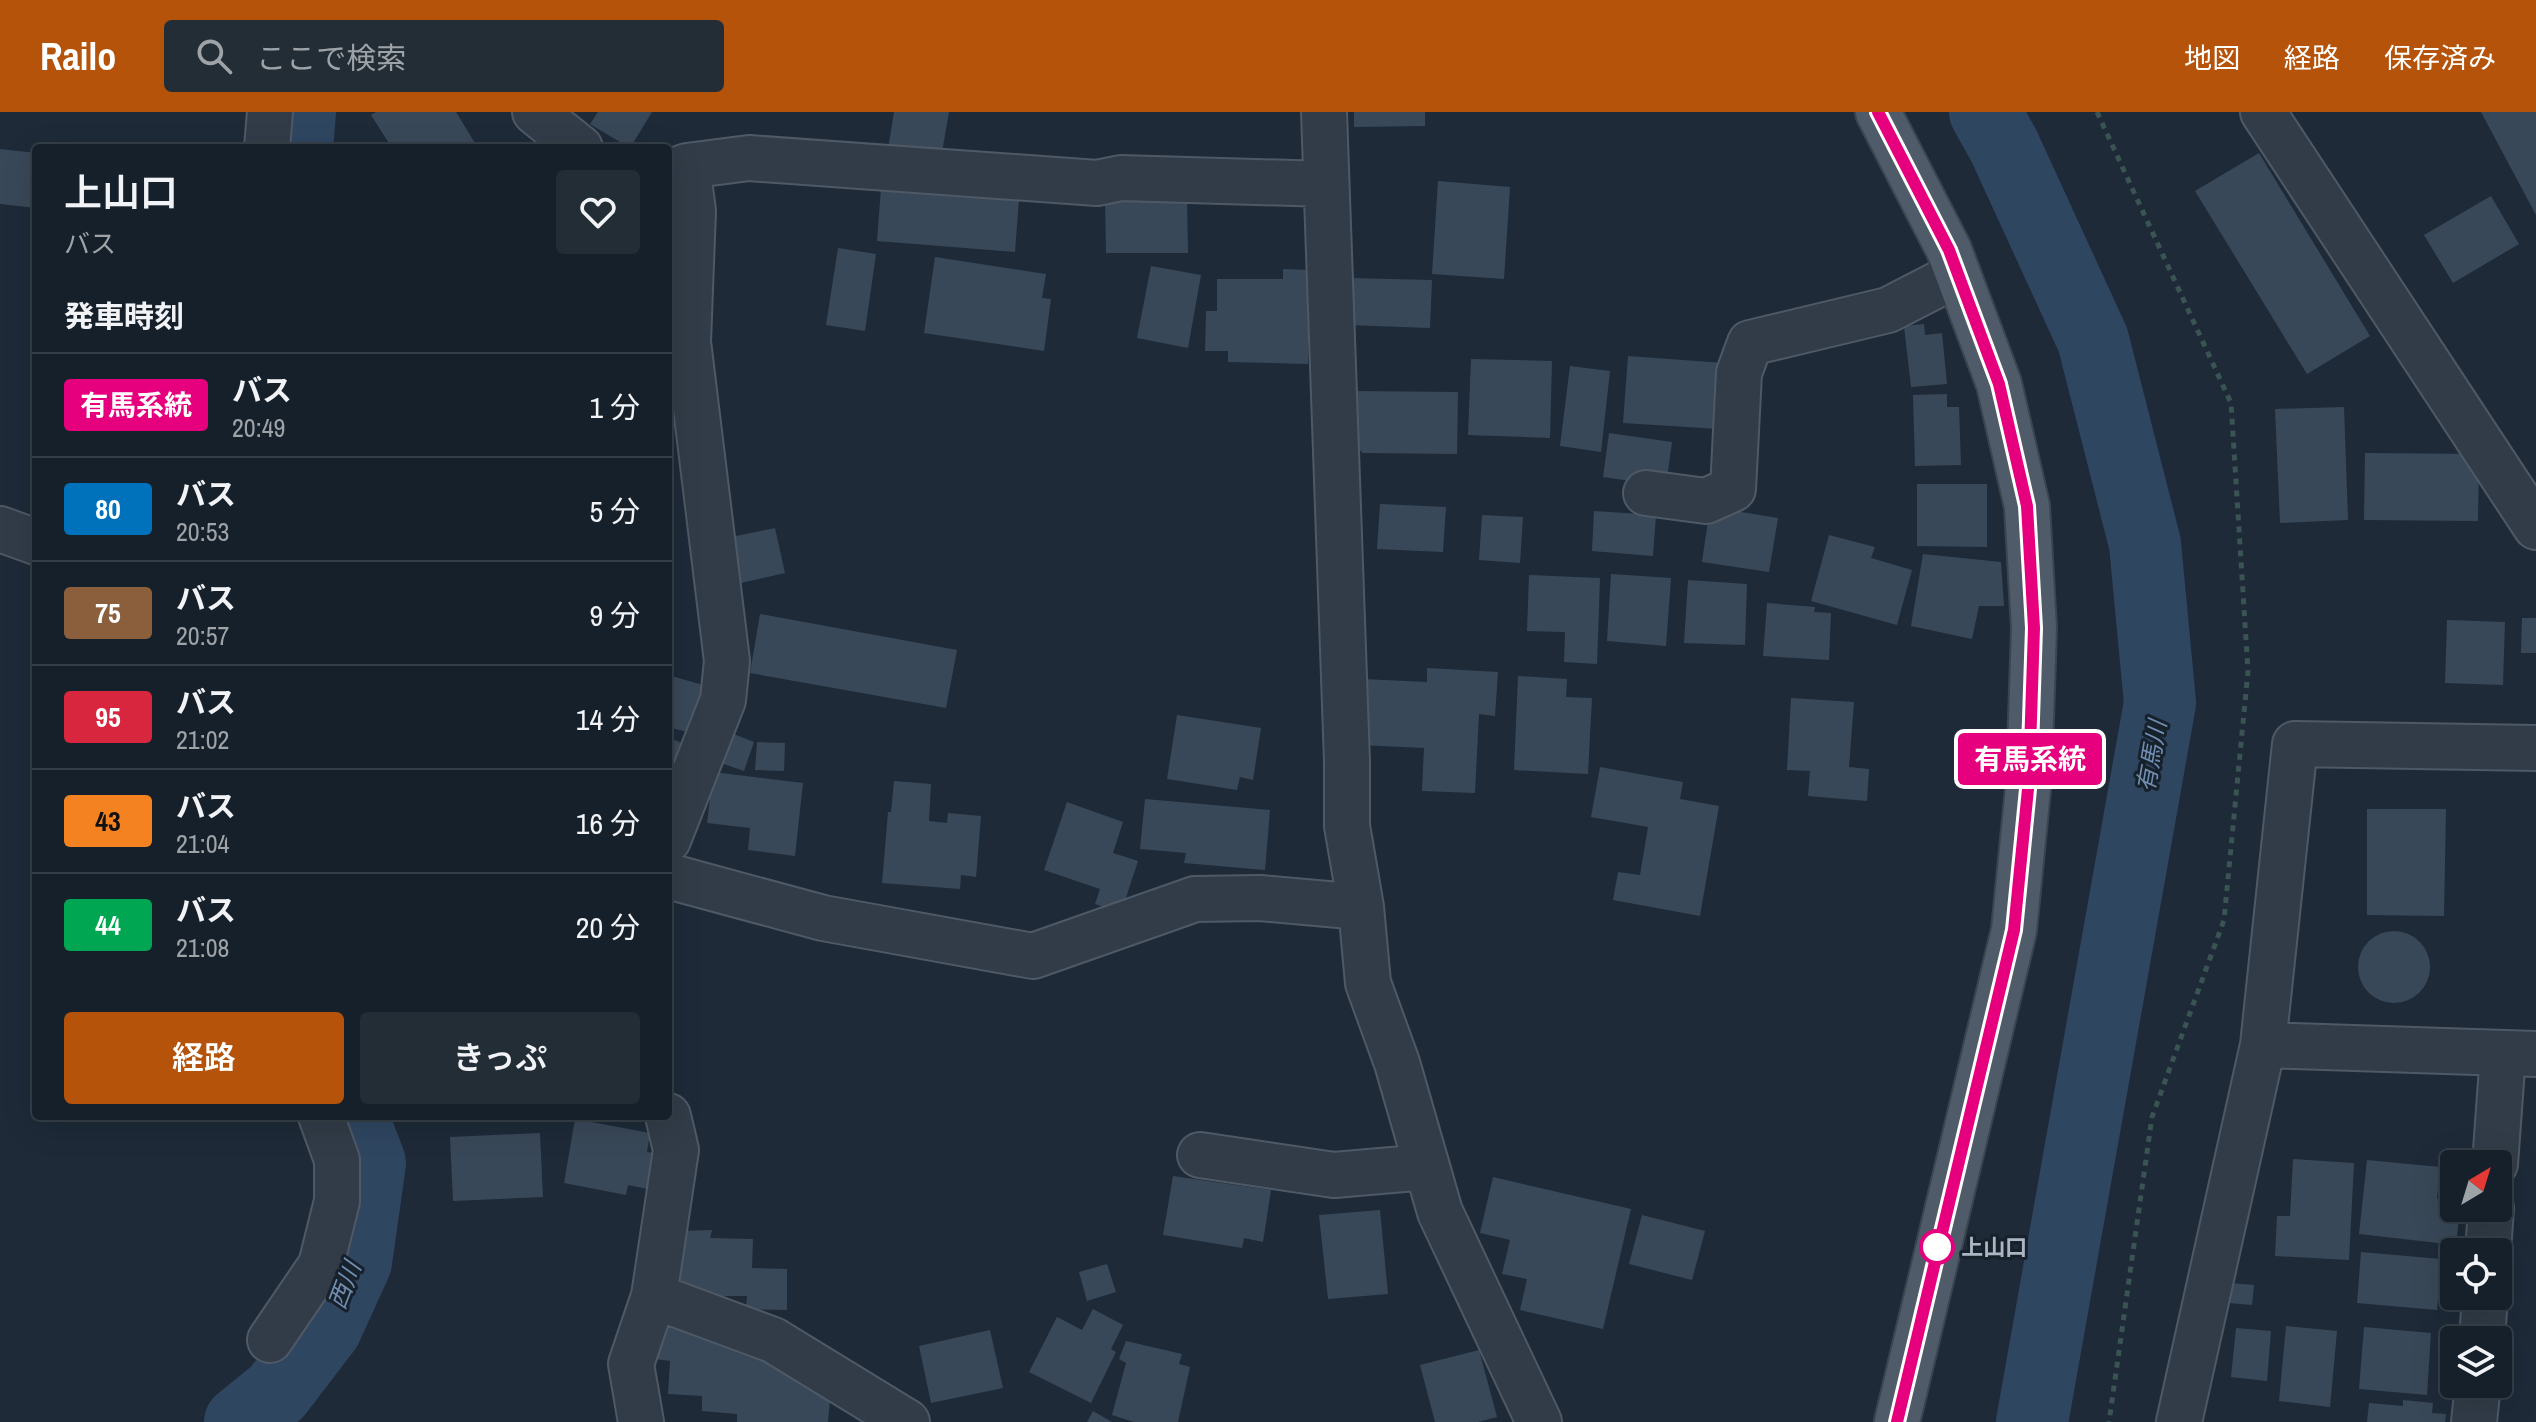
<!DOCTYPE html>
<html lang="ja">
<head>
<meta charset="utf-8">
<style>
  body { margin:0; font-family:"Archivo Narrow","Noto Sans JP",sans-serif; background:#232d36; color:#f1f3f6; height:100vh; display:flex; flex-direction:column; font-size:30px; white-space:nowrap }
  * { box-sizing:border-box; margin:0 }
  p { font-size:26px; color:#9ea3a8 }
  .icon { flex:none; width:44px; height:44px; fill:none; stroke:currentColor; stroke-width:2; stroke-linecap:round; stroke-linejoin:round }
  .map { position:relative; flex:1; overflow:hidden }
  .details { position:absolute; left:32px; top:32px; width:640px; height:976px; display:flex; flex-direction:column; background:#16202a; border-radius:8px; box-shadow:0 8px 32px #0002,0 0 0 2px #353e47 }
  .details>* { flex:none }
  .badge { padding:0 16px; border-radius:6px; font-size:28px; line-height:52px }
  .needle { width:52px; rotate:38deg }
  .buttons { position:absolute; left:2440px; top:1038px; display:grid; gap:16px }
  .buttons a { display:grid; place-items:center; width:72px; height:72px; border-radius:8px; background:#16202a; box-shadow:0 8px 32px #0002,0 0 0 2px #353e47; font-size:40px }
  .map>.badge { position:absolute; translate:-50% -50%; box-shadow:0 0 0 4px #fff }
  h2 { padding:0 32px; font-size:30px; line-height:72px }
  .round { display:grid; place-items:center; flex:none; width:84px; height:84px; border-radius:8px; background:#232d36 }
  .headline { display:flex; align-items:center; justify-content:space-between; height:136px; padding:0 32px }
  h1 { font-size:38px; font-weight:600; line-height:60px }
  .button { display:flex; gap:16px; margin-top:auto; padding:16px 32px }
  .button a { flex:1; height:92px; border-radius:8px; background:#b45309; color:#fff; font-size:32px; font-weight:600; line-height:92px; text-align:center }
  .button a+a { background:#232d36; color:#f1f3f6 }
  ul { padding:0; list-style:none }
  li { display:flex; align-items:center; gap:24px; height:104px; padding:0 32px; border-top:2px solid #353e47 }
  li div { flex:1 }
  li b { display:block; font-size:30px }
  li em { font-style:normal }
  li .badge { min-width:88px; font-weight:700; text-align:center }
  header { display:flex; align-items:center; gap:48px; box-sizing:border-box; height:112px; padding:0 40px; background:#b45309; color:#fff }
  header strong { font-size:38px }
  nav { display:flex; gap:44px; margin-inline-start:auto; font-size:28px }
  .search { width:560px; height:72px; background:#232d36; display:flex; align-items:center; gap:20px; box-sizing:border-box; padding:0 28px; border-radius:8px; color:#9ea3a8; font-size:30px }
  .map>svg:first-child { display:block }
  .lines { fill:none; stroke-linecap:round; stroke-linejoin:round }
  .river { stroke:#2f4661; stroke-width:72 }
  .building { fill:#394858 }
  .minor-casing { stroke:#4f5966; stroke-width:48 }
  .primary-casing { stroke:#3b4552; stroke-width:48 }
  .path { stroke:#3a5353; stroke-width:5; stroke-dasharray:6 6; stroke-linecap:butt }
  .minor { stroke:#313c48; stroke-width:44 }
  .primary { stroke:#4f5b69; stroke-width:44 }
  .line-casing { stroke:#fff; stroke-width:18 }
  .line { stroke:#e6007e; stroke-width:12 }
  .stop-dot { fill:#fff; stroke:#e6007e; stroke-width:4 }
  .labels { text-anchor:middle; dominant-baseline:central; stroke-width:6; stroke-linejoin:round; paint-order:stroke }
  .stop-label { font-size:22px; font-weight:bold; fill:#abb6c5; stroke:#17212c; text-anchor:start }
  .water-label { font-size:24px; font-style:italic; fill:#718eb1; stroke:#17212c }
</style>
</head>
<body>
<header>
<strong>Railo</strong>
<div class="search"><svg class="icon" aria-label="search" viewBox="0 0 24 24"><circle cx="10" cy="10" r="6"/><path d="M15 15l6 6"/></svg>ここで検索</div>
<nav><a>地図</a><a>経路</a><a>保存済み</a></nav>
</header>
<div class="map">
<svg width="2536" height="1310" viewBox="0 0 2536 1310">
  <rect width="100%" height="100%" fill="#1e2a38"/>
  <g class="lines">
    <path class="river" d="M1985,0L2004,34L2093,228L2145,432L2160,591L2032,1310
      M297,36L300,0
      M240,1310L277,1280L326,1216L356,1150L370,1051L352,1004"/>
  </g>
  <path class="building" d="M376,0H456L478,36H392L371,3Z
    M598,0H652L630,36L590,12Z
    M894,0H949L941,46L888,37Z
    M1354,0H1425V14L1354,15Z
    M2481,0H2536V103Z
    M0,37L36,41V96L0,92Z
    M2259,41L2370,224L2307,262L2195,79Z
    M1438,69L1510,75L1504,167L1432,162Z
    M881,76L1019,87L1015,140L877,129Z
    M2491,84L2519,132L2453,171L2424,123Z
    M1187,86L1188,141H1106L1105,87Z
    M838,136L876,142L865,219L826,213Z
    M935,145L1046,162L1042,186L1051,187L1044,239L924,221Z
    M1151,154L1201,163L1188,236L1137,226Z
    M1283,157L1310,158L1308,252L1228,250V239H1205L1206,199H1217V167H1283Z
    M1349,166L1432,168L1430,216L1347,213Z
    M1924,212L1925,223L1942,221L1947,272L1911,275L1904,214Z
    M1628,244L1724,251L1719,317L1623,311Z
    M1471,247L1552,249L1550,326L1468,323Z
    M1570,254L1610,259L1601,340L1560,334Z
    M1353,279L1458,280L1457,342L1363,341L1352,331Z
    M1947,282V295H1959L1961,353L1915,354L1913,283Z
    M2344,295L2348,408L2280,411L2275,297Z
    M1609,321L1672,330L1667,366L1639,370L1603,365Z
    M2365,341L2479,342L2478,409L2364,408Z
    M1917,372H1987V435L1917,434Z
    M1380,392L1446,395L1443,440L1377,437Z
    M1710,395L1778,406L1769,460L1702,450Z
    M1594,399L1656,403L1653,444L1592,439Z
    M1482,403L1523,405L1520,451L1479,448Z
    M775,416L785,461L741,471L731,425Z
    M1829,423L1875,435L1871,446L1912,458L1897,513L1811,489Z
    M1923,442L2001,450L2004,494H1979L1972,527L1911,514Z
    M1611,462L1671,466L1666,534L1607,529Z
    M1529,463L1600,466L1597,552L1564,550L1565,520L1527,519Z
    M1688,468L1747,472L1745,533L1684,531Z
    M1767,491L1815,495L1814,500L1831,501L1829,548L1763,544Z
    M760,502L957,538L946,596L750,561Z
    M2522,506H2536V541H2521Z
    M2447,508L2505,510L2503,573L2445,571Z
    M1427,556L1498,560L1495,604L1479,602L1475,681L1422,679L1424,636L1359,633L1362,567L1427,570Z
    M668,563L703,573L691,621L668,615Z
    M1518,564L1567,567L1566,585L1592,586L1588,662L1514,658Z
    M1791,586L1854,590L1849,655L1869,657L1867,689L1808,684L1810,659L1787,658Z
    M1177,603L1261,616L1253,668L1240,665L1237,678L1167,667Z
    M731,621L754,630L744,659L721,651Z
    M668,626L686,632L668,685Z
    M757,630L785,631L784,659L755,658Z
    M1600,655L1683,670L1680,687L1719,694L1700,804L1613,788L1618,760L1640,763L1648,715L1591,705Z
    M713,660L803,671L795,744L748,738L750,716L707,711Z
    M894,669L931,672L929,709L947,711L948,701L981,704L976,765L961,763L960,777L882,771L888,700H891Z
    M1145,687L1270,698L1265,758L1184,751L1186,741L1140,737Z
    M1067,690L1123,710L1113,741L1138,749L1121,801L1095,792L1100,777L1044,758Z
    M2367,697H2446L2444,804L2367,803Z
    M2358 855a36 36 0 1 1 72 0a36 36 0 1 1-72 0Z
    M575,1007L650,1021L647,1040L655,1041L648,1077L628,1073L626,1083L564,1071Z
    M540,1021L543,1085L453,1089L450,1025Z
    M2293,1047L2354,1051L2349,1148L2275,1144L2277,1104H2290Z
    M2367,1048L2440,1055L2437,1087L2454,1089V1096H2460L2456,1133L2359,1122Z
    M1173,1064L1271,1078L1263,1130L1244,1126L1242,1136L1163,1123Z
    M1493,1065L1631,1097L1603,1217L1520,1198L1527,1167L1502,1162L1510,1128L1480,1121Z
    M1380,1098L1388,1182L1328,1187L1319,1103Z
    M1642,1103L1705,1119L1692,1168L1629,1152Z
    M712,1118L710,1126L753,1127L752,1156L787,1157V1198L746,1197L747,1184H667L678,1119Z
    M2361,1140L2441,1147L2437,1198L2357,1191Z
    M1107,1152L1116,1180L1087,1189L1079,1160Z
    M2230,1171L2254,1173L2252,1193L2229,1191Z
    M1093,1197L1123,1213L1111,1237L1116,1240L1091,1291L1029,1260L1057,1205L1082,1218Z
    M659,1213L689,1215L737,1231L736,1240L768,1246L830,1287L828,1310H737V1302L702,1299V1284L668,1282L670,1249L655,1247Z
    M2286,1214L2337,1219L2330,1295L2279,1289Z
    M2364,1215L2431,1221L2427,1283L2359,1277Z
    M2236,1216L2271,1219L2267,1269L2231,1265Z
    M990,1218L1003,1276L931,1291L919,1234Z
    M1126,1229L1182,1242L1179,1252L1190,1255L1178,1310H1134L1112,1303L1126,1251L1119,1247Z
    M1479,1238L1497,1305L1478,1310H1435L1420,1253Z
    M2403,1288L2433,1291L2432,1301L2446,1302L2445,1310H2367L2369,1291L2403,1294Z
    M1093,1299L1112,1310H1087Z"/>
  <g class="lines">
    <g class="minor-casing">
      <path id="minor" d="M535,0L580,36
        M1324,0L1347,650V714L1361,795L1368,871L1397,951L1440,1100L1539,1310
        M2263,0L2536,415
        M267,36L270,0
        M668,61L687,54L749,46L1097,71L1121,66L1326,72
        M1646,381L1706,389L1733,377L1739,261L1750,231L1888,198L1958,162
        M0,417L36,430
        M668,728L723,588L727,549L688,230L693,99L687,54
        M668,764L823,806L1033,844L1195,787L1260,786L1361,795
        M2263,933L2536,942
        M1200,1043L1334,1063L1427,1055
        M2495,1052L2503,942
        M2488,1140L2491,1096
        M654,1184L773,1228L907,1310
        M270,1228L321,1153L337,1089V1048L321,1004
        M2482,1228L2485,1184
        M641,1310L631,1252L654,1184L676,1038L668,1004
        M2179,1310L2263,933L2295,632L2536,636
        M2474,1310L2478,1272"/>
    </g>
    <g class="primary-casing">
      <path id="primary" d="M1878,0L1949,138L1999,272L2027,394L2034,516L2029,667L2014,818L1897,1310"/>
    </g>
    <path class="path" d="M2097,0L2231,291L2248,559L2224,808L2152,1005L2109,1310"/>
    <use href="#minor" class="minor"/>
    <use href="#primary" class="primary"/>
  </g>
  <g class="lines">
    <g class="line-casing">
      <path id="line" d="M1878,0L1949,138L1999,272L2027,394L2034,516L2029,667L2014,818L1897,1310"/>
    </g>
    <use href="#line" class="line"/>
  </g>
  <circle class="stop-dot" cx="1937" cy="1135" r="16"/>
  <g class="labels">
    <g class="stop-label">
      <text x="1961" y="1135">上山口</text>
    </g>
    <g class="water-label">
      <text transform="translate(2151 644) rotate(-80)">有馬川</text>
      <text transform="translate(344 1173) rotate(-69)">西川</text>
    </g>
  </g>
</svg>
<div class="buttons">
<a><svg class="needle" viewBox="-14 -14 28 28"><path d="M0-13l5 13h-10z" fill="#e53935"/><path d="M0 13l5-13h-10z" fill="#9ea3a8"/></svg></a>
<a><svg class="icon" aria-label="locate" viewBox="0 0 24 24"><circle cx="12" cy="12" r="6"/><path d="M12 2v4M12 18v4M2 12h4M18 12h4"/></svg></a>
<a><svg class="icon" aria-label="layers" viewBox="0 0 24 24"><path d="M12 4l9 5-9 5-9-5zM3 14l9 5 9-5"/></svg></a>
</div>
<b class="badge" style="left:2030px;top:647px;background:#e6007e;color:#fff">有馬系統</b>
<section class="details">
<div class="headline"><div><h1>上山口</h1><p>バス</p></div><a class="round"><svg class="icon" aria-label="heart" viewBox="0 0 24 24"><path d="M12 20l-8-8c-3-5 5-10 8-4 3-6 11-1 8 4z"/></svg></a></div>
<h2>発車時刻</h2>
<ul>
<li><span class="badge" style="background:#e6007e;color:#fff">有馬系統</span><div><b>バス</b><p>20:49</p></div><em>1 分</em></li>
<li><span class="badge" style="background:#0072bc;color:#fff">80</span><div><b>バス</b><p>20:53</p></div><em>5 分</em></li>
<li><span class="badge" style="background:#8b5e3c;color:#fff">75</span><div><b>バス</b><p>20:57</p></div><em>9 分</em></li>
<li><span class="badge" style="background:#d7263d;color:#fff">95</span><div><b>バス</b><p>21:02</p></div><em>14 分</em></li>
<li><span class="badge" style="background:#f58220;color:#111">43</span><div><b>バス</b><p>21:04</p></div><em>16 分</em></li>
<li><span class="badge" style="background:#00a651;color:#fff">44</span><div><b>バス</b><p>21:08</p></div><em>20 分</em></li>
</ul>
<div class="button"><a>経路</a><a>きっぷ</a></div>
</section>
</div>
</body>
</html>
